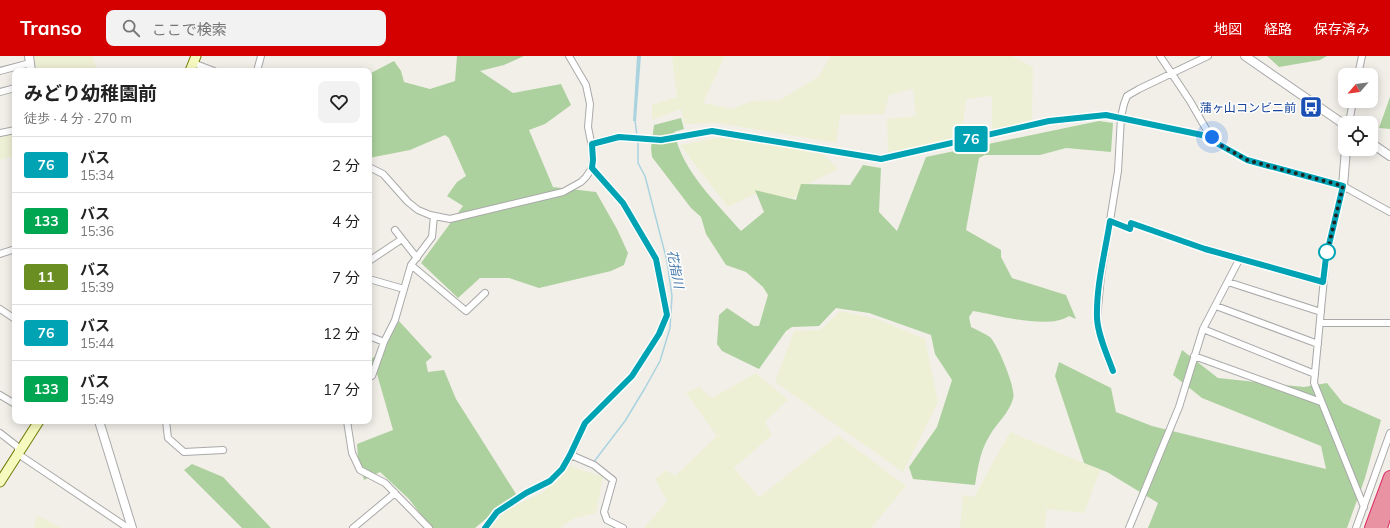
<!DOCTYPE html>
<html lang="ja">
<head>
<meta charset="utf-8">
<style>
  body { margin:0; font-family:Mulish,"Noto Sans JP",sans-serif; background:#f2f2f2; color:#222; height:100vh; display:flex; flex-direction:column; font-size:15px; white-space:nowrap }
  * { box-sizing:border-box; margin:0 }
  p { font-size:13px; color:#767676 }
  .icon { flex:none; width:22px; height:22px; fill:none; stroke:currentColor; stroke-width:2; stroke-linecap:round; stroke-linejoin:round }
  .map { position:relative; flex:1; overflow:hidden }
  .sheet { position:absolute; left:12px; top:12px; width:360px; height:356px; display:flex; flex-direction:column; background:#fff; border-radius:8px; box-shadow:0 2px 10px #0003 }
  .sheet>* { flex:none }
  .badge { padding:0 8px; border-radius:3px; font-size:14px; line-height:26px }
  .needle { width:26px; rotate:242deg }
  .buttons { position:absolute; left:1338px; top:12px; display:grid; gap:8px }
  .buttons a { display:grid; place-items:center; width:40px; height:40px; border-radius:8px; background:#fff; box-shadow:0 2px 10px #0003; font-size:20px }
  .you { position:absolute; width:20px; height:20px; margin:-10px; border:3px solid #fff; border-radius:50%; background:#1a73e8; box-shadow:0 0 0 6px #1a73e833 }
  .map>.badge { position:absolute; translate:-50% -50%; box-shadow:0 0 0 2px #fff }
  .round { display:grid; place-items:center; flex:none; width:42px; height:42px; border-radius:8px; background:#f2f2f2 }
  .overview { display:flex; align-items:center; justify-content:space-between; height:68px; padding:0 12px }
  h1 { font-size:19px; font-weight:700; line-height:30px }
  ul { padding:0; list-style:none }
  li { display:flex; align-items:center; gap:12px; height:56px; padding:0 12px; border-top:1px solid #e0e0e0 }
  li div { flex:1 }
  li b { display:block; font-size:15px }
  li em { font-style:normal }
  li .badge { min-width:44px; font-weight:700; text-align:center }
  header { display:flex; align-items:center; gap:24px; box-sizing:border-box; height:56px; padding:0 20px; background:#d40000; color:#fff }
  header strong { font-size:19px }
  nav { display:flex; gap:22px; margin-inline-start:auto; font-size:14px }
  .search { width:280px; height:36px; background:#f2f2f2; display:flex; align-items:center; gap:10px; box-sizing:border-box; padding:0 14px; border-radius:8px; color:#767676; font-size:15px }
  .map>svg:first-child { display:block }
  .farmland { fill:#eef0d5 }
  .forest { fill:#add19e }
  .water { fill:#aad3df }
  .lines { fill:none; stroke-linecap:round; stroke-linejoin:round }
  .stream { stroke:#aad3df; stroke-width:1.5 }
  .minor-casing { stroke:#a9a9a9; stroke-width:8 }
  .tertiary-casing { stroke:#a9a9a9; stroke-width:10 }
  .secondary-casing { stroke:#707d05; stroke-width:11 }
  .motorway-casing { stroke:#dc2a67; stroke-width:14 }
  .minor { stroke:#fff; stroke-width:6 }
  .tertiary { stroke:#fff; stroke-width:8 }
  .secondary { stroke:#f7fabf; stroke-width:9 }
  .motorway { stroke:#e892a2; stroke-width:12 }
  .line-casing { stroke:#fff; stroke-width:9 }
  .line { stroke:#00a3b4; stroke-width:6 }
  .walk { stroke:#222; stroke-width:4; stroke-dasharray:0 7.2 }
  .stop-dot { fill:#fff; stroke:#00a3b4; stroke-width:2 }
  .labels { text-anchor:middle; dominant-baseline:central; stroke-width:3; stroke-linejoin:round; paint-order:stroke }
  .transit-label { font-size:12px; fill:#164399; stroke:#fff; text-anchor:end }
  .water-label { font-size:13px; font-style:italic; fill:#4a7aab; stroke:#fff }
</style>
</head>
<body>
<header>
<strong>Transo</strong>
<div class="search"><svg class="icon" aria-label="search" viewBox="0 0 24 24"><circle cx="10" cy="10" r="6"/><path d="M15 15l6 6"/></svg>ここで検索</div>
<nav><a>地図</a><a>経路</a><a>保存済み</a></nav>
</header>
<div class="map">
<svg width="1390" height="472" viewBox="0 0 1390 472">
  <rect width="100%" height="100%" fill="#f2efe9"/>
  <path class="farmland" d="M34,0H94L92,1L98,15H36Z
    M672,0H725L703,47L732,53L752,45L780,44L818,21L831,0H1011L1033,11L1032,65L992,78V40L966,43L961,83L888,97L887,63L916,60L913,33L889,39L884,58L840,59L836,87L719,67L684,68L681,53L652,64V49L677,41Z
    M15,78V100L0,104V80Z
    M722,81L820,95L838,113L810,127L794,142L755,138L728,151L680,89Z
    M840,255L877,263L925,283L938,346L903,416L775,326L794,275L820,274Z
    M756,317L788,344L765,366L772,379L734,412L759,441L838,379L906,430L871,472H644L667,445L655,423L666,414L675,420L717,380L686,337L699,331L712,342Z
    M1010,376L1100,414L1084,457L1047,453L1044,472H960L963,439L974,441Z
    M568,409L603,421L596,457L573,463L560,472H490L508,453L544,436Z
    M37,459L62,472H34Z"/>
  <path class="forest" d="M457,0H524L504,9L480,15L513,37L561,28L571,49L545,68L529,74L553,131L596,136L617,173L628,197L624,209L611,215L539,232L509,222H480L458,242L421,207L463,150L447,140L457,126L466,120L449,82L445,79L410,94L369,102V18L394,5L401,15L404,26L430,33L455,25Z
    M1267,0H1327L1320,4L1279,11Z
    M1390,41V73L1379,72Z
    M681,62L684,73L674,76C683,116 715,145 741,175L764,156L755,134L796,144L801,128L850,129L863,109L881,112L879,156L897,175L926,101L1099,65L1113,67L1111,96L1066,92L1040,99H985L979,102L966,174L1001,194V201L1012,222L1066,239L1076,263L1069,260C1048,274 997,259 973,255L969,261L971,271C977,274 984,277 990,281C998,289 1017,334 1013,343C1009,357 997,367 990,379C980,395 978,411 975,429L913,423L909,411L937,371L952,324L935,298L931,279L869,257L836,252L819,270L792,271L786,275L759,313L722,295L717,288L719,259L727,252L754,270H759L768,239L763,231L746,216L726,209L706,178L701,161L691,152L652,101L651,92L654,69Z
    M399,265L432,301L426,306L428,316L444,314L456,343L516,438L475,472H431L409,443L380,416L364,424L358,403L357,388L393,374L377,318L369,320V302L379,301Z
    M1182,294L1218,322L1304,331L1327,327L1343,347L1381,364L1365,422L1347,472H1148L1158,447L1107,416L1084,407L1055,320L1059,306L1111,332L1116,356L1152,370L1326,413L1321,390L1202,342L1173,319Z
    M192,408L223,421L271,472H242L184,414Z"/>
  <path class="water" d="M637,0H641L636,65H633Z"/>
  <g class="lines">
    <path class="stream" d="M635,64L637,80
      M593,407L625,365L645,332L660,305L670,272L672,240L667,205L645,120L638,107V83"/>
    <g class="minor-casing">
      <path id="minor" d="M1160,0L1190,45L1213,85
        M193,7L214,15
        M0,15L30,7
        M257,15L261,0
        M1358,19L1362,0
        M0,36L15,32
        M1349,67L1353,45
        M0,77L15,74
        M592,88L619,81L661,84L712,75L881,103L1049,65L1106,59L1202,79L1247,104L1343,130L1390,156
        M369,111L383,118L408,146L418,154L430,159L450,163L563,136L581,126L586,121L592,112
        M1343,130L1326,201L1314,327L1364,451
        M434,160L432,181L411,209L466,255L485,237
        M1110,165L1130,173L1131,167L1205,193L1323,226
        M395,174L417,202
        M0,198L15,193
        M369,205L402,183
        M369,223L404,233
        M1228,226L1321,256
        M1216,250L1318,288
        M0,253L15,263
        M1320,267H1390
        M1203,273L1315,318
        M369,280L384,286
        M1194,300L1321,346
        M1113,315L1099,276L1097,262L1101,220L1118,115L1121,61L1124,48L1127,40L1139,33L1208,0
        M369,321L372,320L384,286L395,264L411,209
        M0,339L15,348
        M166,365L168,382L184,396L223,394
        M347,365L352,397L360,414L385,427L429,472
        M0,377L18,391V398L128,472
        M571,399L594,409L613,424L604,456L607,464L623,472
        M353,472L395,437
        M485,472L497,456L526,437L550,425L562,413L571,399L585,367L632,320L659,278L667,259L656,203L623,147L592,112L593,96L588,71L590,48L586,29L569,0
        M1129,472L1179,351L1203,273L1240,202
        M1356,472L1390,377"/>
    </g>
    <g class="tertiary-casing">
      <path id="tertiary" d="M29,0L31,15
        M1245,0L1345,69
        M1371,87L1390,100
        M1343,130L1346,93
        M99,365L132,472"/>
    </g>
    <g class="secondary-casing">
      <path id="secondary" d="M190,15L196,0
        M0,426L39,365"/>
    </g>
    <g class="motorway-casing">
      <path id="motorway" d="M1371,472L1390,421
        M1381,472L1390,442"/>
    </g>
    <use href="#minor" class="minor"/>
    <use href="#tertiary" class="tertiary"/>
    <use href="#secondary" class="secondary"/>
    <use href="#motorway" class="motorway"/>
  </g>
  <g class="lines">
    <g class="line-casing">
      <path id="line" d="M485,472L497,456L526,437L550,425L562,413L570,399L585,367L632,320L659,278L667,259L656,203L623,147L592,112L593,104L592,88L619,81L661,84L712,75L881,103L1049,65L1106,59L1202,79L1247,104L1343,130L1326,201L1323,226L1205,193L1131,167L1130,173L1110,165C1105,197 1096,230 1097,262C1098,280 1107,298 1113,315"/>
    </g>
    <use href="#line" class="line"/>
    <path class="walk" d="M1212,81L1213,85L1247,104L1343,130L1326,201L1327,196"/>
  </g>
  <defs>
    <g id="bus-square" transform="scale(1.15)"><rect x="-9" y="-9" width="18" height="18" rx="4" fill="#1a4fb4" stroke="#fff"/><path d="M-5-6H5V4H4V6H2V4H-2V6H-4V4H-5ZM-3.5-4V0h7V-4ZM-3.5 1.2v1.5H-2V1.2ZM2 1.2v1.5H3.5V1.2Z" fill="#fff"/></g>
  </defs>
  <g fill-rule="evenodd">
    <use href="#bus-square" x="1311" y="51"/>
  </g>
  <circle class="stop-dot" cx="1327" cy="196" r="8"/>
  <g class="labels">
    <g class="transit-label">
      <text x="1296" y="51">蒲ヶ山コンビニ前</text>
    </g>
    <g class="water-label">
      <text transform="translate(676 213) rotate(79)">花指川</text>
    </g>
  </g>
</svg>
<div class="buttons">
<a><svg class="needle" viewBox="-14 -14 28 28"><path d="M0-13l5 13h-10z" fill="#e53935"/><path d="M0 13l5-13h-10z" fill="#767676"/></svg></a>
<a><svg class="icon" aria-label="locate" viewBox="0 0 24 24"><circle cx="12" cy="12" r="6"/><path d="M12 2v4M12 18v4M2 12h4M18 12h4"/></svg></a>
</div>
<div class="you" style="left:1212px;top:81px"></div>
<b class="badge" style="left:971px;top:83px;background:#00a3b4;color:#fff">76</b>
<section class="sheet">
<div class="overview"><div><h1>みどり幼稚園前</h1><p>徒歩 · 4 分 · 270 m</p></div><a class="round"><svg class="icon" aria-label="heart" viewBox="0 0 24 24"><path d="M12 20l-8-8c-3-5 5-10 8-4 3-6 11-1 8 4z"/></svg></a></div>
<ul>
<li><span class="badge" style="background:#00a3b4;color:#fff">76</span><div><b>バス</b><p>15:34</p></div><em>2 分</em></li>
<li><span class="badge" style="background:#00a651;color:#fff">133</span><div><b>バス</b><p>15:36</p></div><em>4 分</em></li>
<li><span class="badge" style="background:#6b8e23;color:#fff">11</span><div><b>バス</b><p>15:39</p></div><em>7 分</em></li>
<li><span class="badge" style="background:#00a3b4;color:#fff">76</span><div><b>バス</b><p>15:44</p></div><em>12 分</em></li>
<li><span class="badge" style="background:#00a651;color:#fff">133</span><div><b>バス</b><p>15:49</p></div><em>17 分</em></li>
</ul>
</section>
</div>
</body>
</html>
